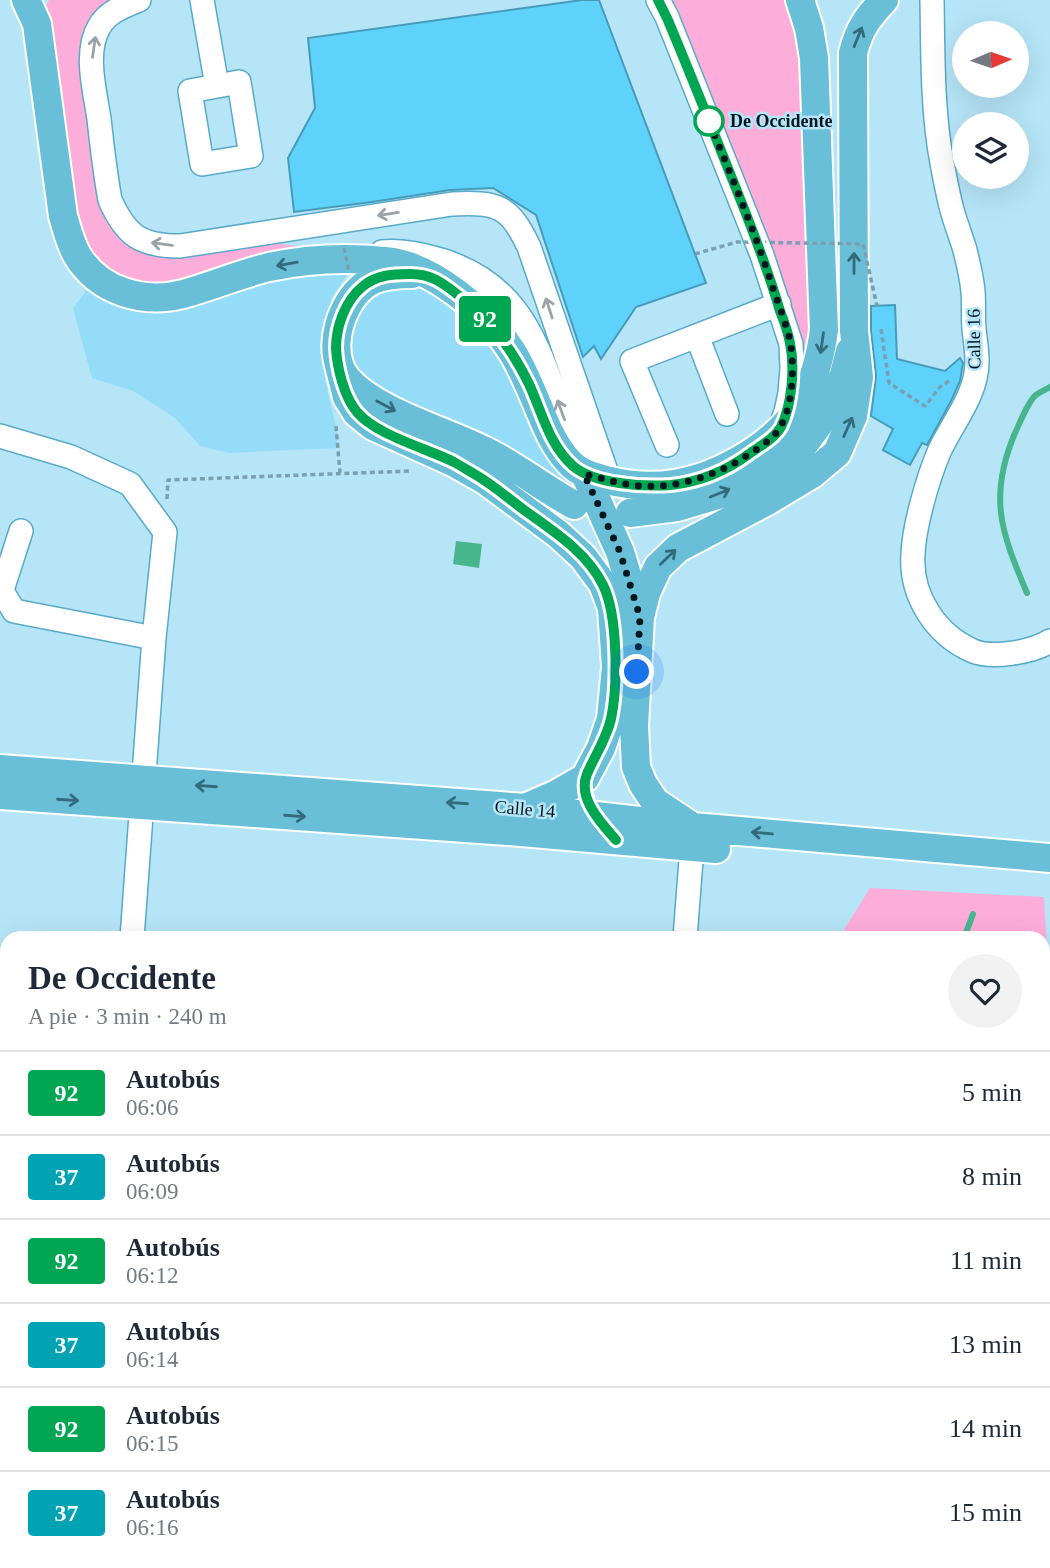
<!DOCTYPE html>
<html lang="es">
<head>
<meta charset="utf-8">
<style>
  body { margin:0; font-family:Georgia,serif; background:#f2f2f3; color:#1f2937; height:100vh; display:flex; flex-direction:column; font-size:26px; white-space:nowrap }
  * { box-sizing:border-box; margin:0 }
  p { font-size:23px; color:#747a83 }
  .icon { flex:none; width:38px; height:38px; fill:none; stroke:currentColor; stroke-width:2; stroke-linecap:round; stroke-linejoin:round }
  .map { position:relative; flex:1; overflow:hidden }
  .side { position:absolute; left:0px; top:931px; width:1050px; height:637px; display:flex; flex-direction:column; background:#fff; border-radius:21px 21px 0 0; box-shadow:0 7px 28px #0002 }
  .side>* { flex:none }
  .badge { padding:0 14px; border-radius:5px; font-size:24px; line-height:46px }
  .needle { width:46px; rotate:88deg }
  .buttons { position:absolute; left:952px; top:21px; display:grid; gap:14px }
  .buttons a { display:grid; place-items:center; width:77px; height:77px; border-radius:50%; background:#fff; box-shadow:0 7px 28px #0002; font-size:35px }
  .you { position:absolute; width:35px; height:35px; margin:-18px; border:5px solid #fff; border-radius:50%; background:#1a73e8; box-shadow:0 0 0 10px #1a73e833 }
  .map>.badge { position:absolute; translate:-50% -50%; box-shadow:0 0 0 4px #fff }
  .round { display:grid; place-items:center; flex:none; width:74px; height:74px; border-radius:37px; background:#f2f2f3 }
  .headline { display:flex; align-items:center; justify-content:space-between; height:119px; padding:0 28px }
  h1 { font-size:33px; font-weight:700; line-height:52px }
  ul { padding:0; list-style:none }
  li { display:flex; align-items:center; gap:21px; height:84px; padding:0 28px; border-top:2px solid #e0e1e3 }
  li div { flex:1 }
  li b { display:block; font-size:26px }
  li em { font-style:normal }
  li .badge { min-width:77px; font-weight:700; text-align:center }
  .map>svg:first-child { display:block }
  .built { fill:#95dcf9 }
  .green { fill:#fdadda }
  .water { fill:#48b68c }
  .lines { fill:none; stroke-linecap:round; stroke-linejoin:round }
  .stream { stroke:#48b68c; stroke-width:6 }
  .building { fill:#5ed2fb; stroke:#479bb9; stroke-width:2 }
  .minor-casing { stroke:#58aac9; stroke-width:26 }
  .major-casing { stroke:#fff; stroke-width:32 }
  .path { stroke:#79a0b0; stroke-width:3.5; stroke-dasharray:5 3.5; stroke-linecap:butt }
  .minor { stroke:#fff; stroke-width:23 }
  .major { stroke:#68bfd7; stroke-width:28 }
  .path-bridge { stroke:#79a0b0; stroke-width:3.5; stroke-dasharray:5 3.5; stroke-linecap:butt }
  .oneway { stroke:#346b7c }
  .oneway2 { stroke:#99a2a6 }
  .line-casing { stroke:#fff; stroke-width:16 }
  .line { stroke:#00a651; stroke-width:10 }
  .walk { stroke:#001720; stroke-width:7; stroke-dasharray:0 12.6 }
  .stop-dot { fill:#fff; stroke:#00a651; stroke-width:3.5 }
  .labels { text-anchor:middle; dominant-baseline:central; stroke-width:5; stroke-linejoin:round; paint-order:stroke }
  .stop-label { font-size:18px; font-weight:bold; fill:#001720; stroke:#b6e5f8; text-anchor:start }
  .street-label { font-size:18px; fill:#001720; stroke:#b6e5f8 }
</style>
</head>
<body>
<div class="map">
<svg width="1050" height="1568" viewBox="0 0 1050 1568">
  <rect width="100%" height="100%" fill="#b6e5f8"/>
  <path class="built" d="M267,268L349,272L331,299L324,375L337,431L338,448L229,453L200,446L175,418L133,391L92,378L73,308L96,278Z
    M368,282L448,287L585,474L574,505L345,377V309Z"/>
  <path class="green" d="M49,0H139L99,27L105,171L142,240L229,238L350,252L181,295L84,266L37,24Z
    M658,0H800L820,354L792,368Z
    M870,888L1044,897L1048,968L1050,969V1104L1043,1115V938H839Z
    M0,1199L7,1200V1373L0,1372Z
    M178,1561H530L526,1568H179Z"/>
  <path class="water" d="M456,541L482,544L479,568L453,564Z"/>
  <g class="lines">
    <path class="stream" d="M1027,593C1001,532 988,497 1015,433C1020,423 1028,401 1036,395C1040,392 1045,390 1050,387
      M964,938L973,914
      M0,1290L7,1293
      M333,1568L339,1561"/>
  </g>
  <path class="building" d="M582,0H599L706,283L636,307L601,359L594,346L583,357L536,215L493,188L450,190L372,202L294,212L288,158L315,108L308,38Z
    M895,305L897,359L945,371L960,358L963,363L960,381L951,401L927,445L922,443L910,465L883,450L893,429L871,416L876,376L871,331V306Z"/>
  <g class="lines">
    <g class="minor-casing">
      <path id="minor" d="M139,0C124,6 107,12 99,27C84,53 95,91 99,119C102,146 105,173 110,200C126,236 141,246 180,246L452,204C498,202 509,205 529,247L609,480
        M202,0L217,86
        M658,0L667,17L762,255L791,344L792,368L790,393L786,412L782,422
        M932,0C933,54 932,110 942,163C945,179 948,195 952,210C956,224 961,237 965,250C968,263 972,278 973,292C974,304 973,317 974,329C975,339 977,350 977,360C978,394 952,423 939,452C928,478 914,526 913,554C910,596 936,635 973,651C992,659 1033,652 1050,641
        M239,82L251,156L202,164L190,91Z
        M382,252C403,250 422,255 441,260C511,282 532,329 555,393C565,420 575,447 585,474
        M697,336L727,414
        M0,436L71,457L130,484L165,532L154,638L132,938
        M667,445L632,361L779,304
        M0,588L14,611L154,638
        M2,590L21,531
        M685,938L692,847
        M0,1075L7,1076
        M1043,1424L1050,1425
        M0,1511L7,1508
        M656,1568L660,1561
        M901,1568L904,1561
        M1002,1568L1005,1561"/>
    </g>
    <g class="major-casing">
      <path id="major" d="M26,0L37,24L63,216C67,229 70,243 77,255C99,292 144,304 183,294C212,286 240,274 269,267C306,259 347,257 385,261C431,265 486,311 511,350C518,360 523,372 528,383C541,410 548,439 569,462C579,473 592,476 606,480C654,492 696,485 738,461C793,430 816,392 824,330L814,58L809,28L800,0
        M412,274C380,274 361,279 346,308C335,329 331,360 347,379C376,412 443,430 483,450C515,465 543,488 574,505
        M338,361L347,397L357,413L373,426L455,463L485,480L558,534L583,557L603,584L612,608L616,667L611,719L601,748L585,778L557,794L525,808
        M585,474L620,552L640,617
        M630,513L677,507L721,494L779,464L801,448L819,424L844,375L850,351
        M0,769L525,808L693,827L1050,858
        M0,795L521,832L716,849
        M691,826L655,802L643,784L636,767L634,726L640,617L646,593L658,567L678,548L767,501L812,474L837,453L853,416L859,377L854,331L853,53C859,29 867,18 884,0"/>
    </g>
    <path class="path" d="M881,329L889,383L925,406L940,387L952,379
      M336,426L340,473
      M167,499L168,480L411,471"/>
    <use href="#minor" class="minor"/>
    <use href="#major" class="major"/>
    <path class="path-bridge" d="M344,248L349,272
      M695,254L737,242L863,244L877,306"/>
  </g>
  <defs><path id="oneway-shaft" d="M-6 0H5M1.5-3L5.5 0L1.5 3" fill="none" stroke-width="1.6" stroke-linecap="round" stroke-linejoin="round" transform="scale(1.75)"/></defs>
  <g class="oneway">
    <use href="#oneway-shaft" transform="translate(858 37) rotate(-68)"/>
    <use href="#oneway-shaft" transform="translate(854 263) rotate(-90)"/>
    <use href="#oneway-shaft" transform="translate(287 264) rotate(170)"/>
    <use href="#oneway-shaft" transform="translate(822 343) rotate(98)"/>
    <use href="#oneway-shaft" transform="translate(386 406) rotate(28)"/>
    <use href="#oneway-shaft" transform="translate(848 427) rotate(-66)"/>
    <use href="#oneway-shaft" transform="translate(720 493) rotate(-22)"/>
    <use href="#oneway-shaft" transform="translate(668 557) rotate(-44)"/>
    <use href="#oneway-shaft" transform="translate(206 786) rotate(-176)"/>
    <use href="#oneway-shaft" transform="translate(68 800) rotate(4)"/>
    <use href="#oneway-shaft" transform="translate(457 803) rotate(-176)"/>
    <use href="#oneway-shaft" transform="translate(295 816) rotate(4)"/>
    <use href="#oneway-shaft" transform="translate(762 833) rotate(-175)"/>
  </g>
  <g class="oneway2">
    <use href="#oneway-shaft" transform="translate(94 47) rotate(-82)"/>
    <use href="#oneway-shaft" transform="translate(388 214) rotate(171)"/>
    <use href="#oneway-shaft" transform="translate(162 244) rotate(-173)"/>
    <use href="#oneway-shaft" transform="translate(549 308) rotate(-108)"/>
    <use href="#oneway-shaft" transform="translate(561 410) rotate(-110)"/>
  </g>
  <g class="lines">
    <g class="line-casing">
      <path id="line" d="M616,840C601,823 577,798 587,774C595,755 606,740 611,719C618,686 618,615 603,585C587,552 553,531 524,510C508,498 493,485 476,475C469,471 461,466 454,462C426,448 376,435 357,412C344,397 337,367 336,348C336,327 345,301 362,287C376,275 392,274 410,274C433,274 444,284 462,298C492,323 512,349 529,384C542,412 549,445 573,466C594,484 643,487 671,485C699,482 726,471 749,454C760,446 774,439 781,427C792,405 795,367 790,343C788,332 784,321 780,311C768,270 753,231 737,191C714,133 691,75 667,18L658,0"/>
    </g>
    <use href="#line" class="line"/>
    <path class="walk" d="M637,672L640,617L620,552L584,474C598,477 612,482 626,484C662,491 701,481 733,464C745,457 772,441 779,429C793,407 794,372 791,346C788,327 778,304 772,285C753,227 729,170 705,112L709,121"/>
  </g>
  <circle class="stop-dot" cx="709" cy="121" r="14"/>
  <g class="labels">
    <g class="stop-label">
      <text x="730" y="121">De Occidente</text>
    </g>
    <g class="street-label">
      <text transform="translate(974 339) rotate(-91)">Calle 16</text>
      <text transform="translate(525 809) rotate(5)">Calle 14</text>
    </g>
  </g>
</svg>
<div class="buttons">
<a><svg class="needle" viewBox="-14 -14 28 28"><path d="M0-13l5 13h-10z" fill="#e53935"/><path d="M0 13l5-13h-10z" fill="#747a83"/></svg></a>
<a><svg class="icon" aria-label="layers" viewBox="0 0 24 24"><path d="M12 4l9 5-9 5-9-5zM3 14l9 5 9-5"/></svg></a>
</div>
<div class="you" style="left:637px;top:672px"></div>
<b class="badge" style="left:485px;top:319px;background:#00a651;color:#fff">92</b>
<section class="side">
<div class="headline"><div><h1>De Occidente</h1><p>A pie · 3 min · 240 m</p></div><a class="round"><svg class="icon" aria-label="heart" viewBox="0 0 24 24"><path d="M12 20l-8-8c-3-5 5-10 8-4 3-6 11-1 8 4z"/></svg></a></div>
<ul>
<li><span class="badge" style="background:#00a651;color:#fff">92</span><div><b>Autobús</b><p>06:06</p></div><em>5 min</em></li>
<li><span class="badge" style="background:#00a3b4;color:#fff">37</span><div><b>Autobús</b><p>06:09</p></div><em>8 min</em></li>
<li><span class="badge" style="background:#00a651;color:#fff">92</span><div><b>Autobús</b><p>06:12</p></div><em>11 min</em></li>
<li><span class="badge" style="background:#00a3b4;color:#fff">37</span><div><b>Autobús</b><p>06:14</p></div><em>13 min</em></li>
<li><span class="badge" style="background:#00a651;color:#fff">92</span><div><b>Autobús</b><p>06:15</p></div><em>14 min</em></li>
<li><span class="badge" style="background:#00a3b4;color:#fff">37</span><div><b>Autobús</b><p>06:16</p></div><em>15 min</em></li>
</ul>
</section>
</div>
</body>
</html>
